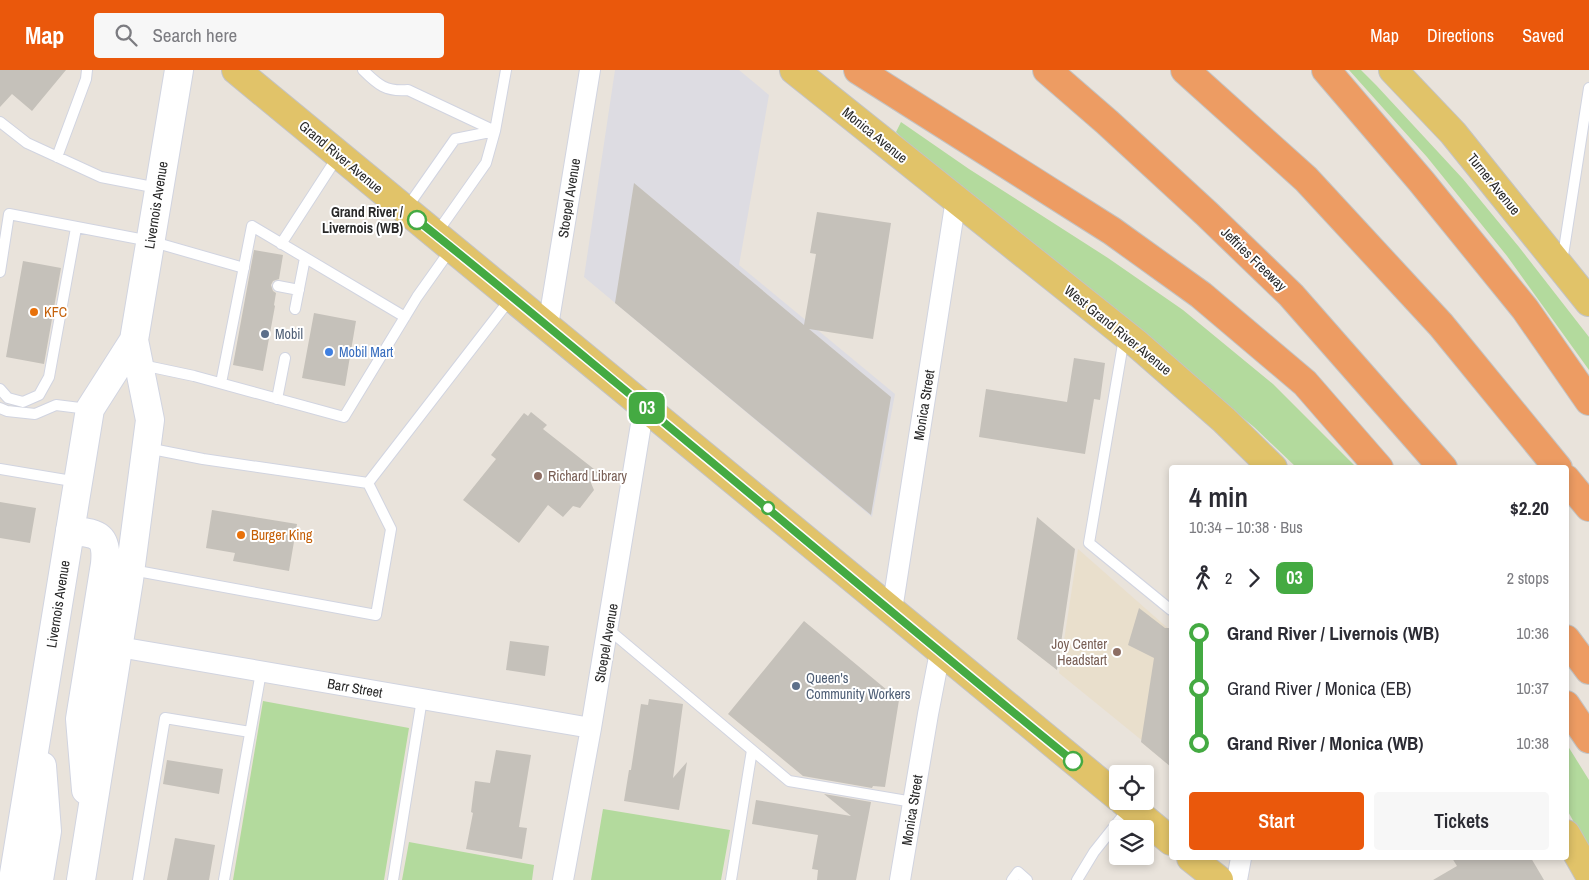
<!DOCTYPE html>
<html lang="en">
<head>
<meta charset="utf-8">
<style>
  body { margin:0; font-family:"Archivo Narrow",sans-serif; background:#f7f7f7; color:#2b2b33; height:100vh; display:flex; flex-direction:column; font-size:19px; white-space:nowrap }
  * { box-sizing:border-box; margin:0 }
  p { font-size:16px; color:#7c7c81 }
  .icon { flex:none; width:28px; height:28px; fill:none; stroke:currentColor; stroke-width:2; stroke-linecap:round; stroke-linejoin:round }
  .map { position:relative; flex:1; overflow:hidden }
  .sheet { position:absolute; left:1169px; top:395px; width:400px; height:395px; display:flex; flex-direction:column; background:#fff; border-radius:5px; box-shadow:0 2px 8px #0003 }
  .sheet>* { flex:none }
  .badge { padding:0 10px; border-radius:8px; font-size:18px; line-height:32px }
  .controls { position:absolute; left:1109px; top:695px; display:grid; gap:10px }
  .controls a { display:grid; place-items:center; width:45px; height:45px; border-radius:5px; background:#fff; box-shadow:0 2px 8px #0003; font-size:25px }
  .map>.badge { position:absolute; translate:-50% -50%; box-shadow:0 0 0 2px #fff }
  .legs { display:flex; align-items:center; gap:8px; height:55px; padding:0 20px; font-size:16px }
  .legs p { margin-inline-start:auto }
  .head { display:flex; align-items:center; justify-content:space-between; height:85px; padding:0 20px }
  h1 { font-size:28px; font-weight:600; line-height:38px }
  .action { display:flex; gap:10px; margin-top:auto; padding:10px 20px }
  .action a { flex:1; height:58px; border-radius:5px; background:#ea580c; color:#fff; font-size:20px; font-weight:600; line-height:58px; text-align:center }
  .action a+a { background:#f7f7f7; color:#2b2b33 }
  ul { padding:0 20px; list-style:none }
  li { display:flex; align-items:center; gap:18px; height:55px; font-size:19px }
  li i { display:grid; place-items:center; width:8px; height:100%; margin:0 6px; background:currentColor }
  li i::after { content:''; width:12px; height:12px; margin:-6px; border:4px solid; border-radius:50%; background:#fff }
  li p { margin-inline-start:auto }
  li:first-child i { background:linear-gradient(#0000 50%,currentColor 0) }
  li:last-child i { background:linear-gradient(currentColor 50%,#0000 0) }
  header { display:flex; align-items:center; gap:30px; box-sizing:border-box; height:70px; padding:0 25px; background:#ea580c; color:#fff }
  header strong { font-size:24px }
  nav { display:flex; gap:28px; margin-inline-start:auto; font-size:18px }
  .search { width:350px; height:45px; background:#f7f7f7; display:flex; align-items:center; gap:12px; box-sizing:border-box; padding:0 18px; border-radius:5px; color:#7c7c81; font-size:19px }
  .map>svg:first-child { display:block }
  .industrial { fill:#dddce2 }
  .education { fill:#e9dfcc }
  .green { fill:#b3da9d }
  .building { fill:#c5c1ba }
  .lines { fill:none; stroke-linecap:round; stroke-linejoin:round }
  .lane-casing { stroke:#d1d4e0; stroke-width:12 }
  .street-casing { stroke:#d1d4e0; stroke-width:22 }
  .secondary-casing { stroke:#d1d4e0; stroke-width:30 }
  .primary-casing { stroke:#c3c3c3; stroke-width:30 }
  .highway-casing { stroke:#c3c3c3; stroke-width:30 }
  .lane { stroke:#fff; stroke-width:10 }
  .street { stroke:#fff; stroke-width:20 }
  .secondary { stroke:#fff; stroke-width:28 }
  .primary { stroke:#e1c369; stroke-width:28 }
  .highway { stroke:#ed9c63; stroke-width:28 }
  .line-1-casing { stroke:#fff; stroke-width:11 }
  .line-1 { stroke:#44aa42; stroke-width:8 }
  .stop-1-dot { fill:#fff; stroke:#44aa42; stroke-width:2.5 }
  .food-dot { fill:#e8710a; stroke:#fff; stroke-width:2 }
  .service-dot { fill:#5c6f8a; stroke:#fff; stroke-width:2 }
  .shop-dot { fill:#3f7fe0; stroke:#fff; stroke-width:2 }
  .education-dot { fill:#8d6e63; stroke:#fff; stroke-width:2 }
  .labels { text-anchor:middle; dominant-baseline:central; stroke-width:4; stroke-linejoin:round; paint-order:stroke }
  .street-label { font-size:14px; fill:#282828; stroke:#fff }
  .stop-label { font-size:14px; font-weight:bold; fill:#282828; stroke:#fff; text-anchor:end }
  .food-label { font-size:14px; fill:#c56008; stroke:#fff; text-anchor:start }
  .service-label { font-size:14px; fill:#4e5e75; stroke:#fff; text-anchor:start }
  .shop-label { font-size:14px; fill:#366cbe; stroke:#fff; text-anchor:start }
  .education-label { font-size:14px; fill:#785e54; stroke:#fff; text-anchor:start }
</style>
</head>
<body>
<header>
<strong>Map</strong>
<div class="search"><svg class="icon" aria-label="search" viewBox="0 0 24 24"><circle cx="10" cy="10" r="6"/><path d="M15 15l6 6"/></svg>Search here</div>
<nav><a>Map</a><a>Directions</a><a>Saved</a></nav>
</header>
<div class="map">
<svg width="1589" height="810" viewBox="0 0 1589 810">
  <rect width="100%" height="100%" fill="#e9e3db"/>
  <path class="industrial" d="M615,0H739L769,25L739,195L895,324L872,447L584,207Z"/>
  <path class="education" d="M1078,479L1171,561V694L1059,603Z"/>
  <path class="green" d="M1349,0H1361L1376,15L1463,109L1519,177L1589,267V300L1507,186L1427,87Z
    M901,52L969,99L1108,188L1183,240L1273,314L1356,397H1296L1254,357L1100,230L961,122L896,62Z
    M263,631L409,658L384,810H233Z
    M1566,673L1589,710V779L1566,738Z
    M603,739L730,760L721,810H591Z
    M409,772L534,795L532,810H402Z"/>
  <path class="building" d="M0,0H66L32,41L12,24L0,37Z
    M634,113L804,255L816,184L810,183L817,142L891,153L873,269L809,259L891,327L871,445L615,233Z
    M254,180L283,185L279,209L273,211L271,215L273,221L276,223L274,235L275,236L263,301L233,295Z
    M23,191L61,198L44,294L6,287Z
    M314,243L356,251L345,316L302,308Z
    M1074,288L1105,293L1100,330L1094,329L1085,384L979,367L986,319L1067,332Z
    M531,342L547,355L543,359L599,403L591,413L594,420L580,438L573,436L563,447L548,435L519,473L463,430L496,389L491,385L524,343L528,346Z
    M0,432L36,438L30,473L0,468Z
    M212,440L297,454L289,501L233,491L235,483L206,478Z
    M1037,447L1075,479L1057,600L1017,569Z
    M1139,538L1165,558H1171V697L1141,672L1154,588L1128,575Z
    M804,551L899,630L885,717L873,716L872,718L803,706L728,644Z
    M510,571L549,576L545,606L506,600Z
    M649,629L683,634L673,708L687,692L679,740L624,731L629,700H631L641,634L648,635Z
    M496,680L531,685L519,757L527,758L522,789L466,779L473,743L471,742L475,711L490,713Z
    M167,690L223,699L219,724L163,714Z
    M824,724L871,732L856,810H817L818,800L812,799L818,765L752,754L756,730L851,746Z
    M175,768L215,775L209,810H167Z
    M1452,788H1531L1544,810H1433L1457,796Z"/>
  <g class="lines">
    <g class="lane-casing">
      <path id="lane" d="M363,0C378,15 386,22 408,20L495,61
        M0,52L27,73L101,107L158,118
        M57,87L86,9L87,0
        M406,139L455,69L495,61
        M436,164L486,93L495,61L506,0
        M281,174L338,86
        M1562,192L1589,18
        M0,202L9,144L150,171L244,198
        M278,216L299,220
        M295,239L305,188
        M1124,268L1089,473L1171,540
        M142,295L194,306L344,347L417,227L451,179
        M221,313L252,156L405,247
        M0,319L8,328L23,332L39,325L49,307L76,158
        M277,329L285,288
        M0,338L7,341L35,344L56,335L88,339
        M147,378L203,389L368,413
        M0,399L78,412
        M132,500L376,545L391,459L368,413L511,228
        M608,559L789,711L913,732
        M138,810L165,648L250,662
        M224,810L261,602
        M393,810L422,629
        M731,810L752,680
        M1012,810L1018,802L1027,810
        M1077,810L1094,782L1129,738"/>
    </g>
    <g class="street-casing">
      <path id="street" d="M548,256L590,0
        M892,540L956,129
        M119,577L591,658
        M563,810L591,658L644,336
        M900,810L928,644L940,582
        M1237,810L1241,788"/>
    </g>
    <g class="secondary-casing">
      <path id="secondary" d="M70,460C96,464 108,463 105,494L80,649L86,720
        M13,810L90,339L134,270
        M39,810L47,761L42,696
        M81,810L129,510L150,350L134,270L179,0"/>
    </g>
    <g class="primary-casing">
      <path id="primary" d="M236,0L1118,727
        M794,0L1137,274L1224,350L1273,398
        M1393,0L1453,63L1589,232
        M1123,731L1171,771
        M1566,764L1589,804
        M1191,788L1219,810"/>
    </g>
    <g class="highway-casing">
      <path id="highway" d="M858,0L1112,161L1201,225L1305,313L1379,398
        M1047,0L1107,52L1207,144L1291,225L1443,398
        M1185,0L1306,109L1441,255L1558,398
        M1326,0L1421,111L1525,239L1589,331
        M1566,409L1589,437
        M1566,569L1589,600
        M1566,635L1589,669"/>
    </g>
    <use href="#lane" class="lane"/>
    <use href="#street" class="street"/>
    <use href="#secondary" class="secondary"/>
    <use href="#primary" class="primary"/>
    <use href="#highway" class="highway"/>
  </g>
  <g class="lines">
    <g class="line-1-casing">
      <path id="line-1" d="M417,150C484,203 550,258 615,312C768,438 919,566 1073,691"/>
    </g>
    <use href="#line-1" class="line-1"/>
  </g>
  <g class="stop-1-dot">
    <circle cx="417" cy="150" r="9"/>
    <circle cx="768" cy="438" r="6"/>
    <circle cx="1073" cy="691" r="9"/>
  </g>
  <g class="food-dot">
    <circle cx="34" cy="242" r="5"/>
    <circle cx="241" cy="465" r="5"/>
  </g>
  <g class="service-dot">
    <circle cx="265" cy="264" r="5"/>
    <circle cx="796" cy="616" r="5"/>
  </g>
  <circle class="shop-dot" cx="329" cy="282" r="5"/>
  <g class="education-dot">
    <circle cx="538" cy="406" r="5"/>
    <circle cx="1117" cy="582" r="5"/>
  </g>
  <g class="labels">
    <g class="street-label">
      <text transform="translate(875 65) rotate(39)">Monica Avenue</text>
      <text transform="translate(341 87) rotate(40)">Grand River Avenue</text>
      <text transform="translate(1494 114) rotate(51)">Turner Avenue</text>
      <text transform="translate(569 128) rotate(-81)">Stoepel Avenue</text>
      <text transform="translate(156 135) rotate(-81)">Livernois Avenue</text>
      <text transform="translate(1254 189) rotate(44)">Jeffries Freeway</text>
      <text transform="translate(1118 260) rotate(39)">West Grand River Avenue</text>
      <text transform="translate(924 335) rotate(-81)">Monica Street</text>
      <text transform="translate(58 534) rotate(-81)">Livernois Avenue</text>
      <text transform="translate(606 573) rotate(-80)">Stoepel Avenue</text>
      <text transform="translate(355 618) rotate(10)">Barr Street</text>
      <text transform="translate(912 740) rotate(-81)">Monica Street</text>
    </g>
    <g class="stop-label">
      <text x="403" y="142">Grand River /<tspan x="403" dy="16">Livernois (WB)</tspan></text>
    </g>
    <g class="food-label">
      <text x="44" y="242">KFC</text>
      <text x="251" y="465">Burger King</text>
    </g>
    <g class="service-label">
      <text x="275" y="264">Mobil</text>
      <text x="806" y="608">Queen's<tspan x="806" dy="16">Community Workers</tspan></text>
    </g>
    <g class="shop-label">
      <text x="339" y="282">Mobil Mart</text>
    </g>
    <g class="education-label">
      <text x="548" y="406">Richard Library</text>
      <text x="1107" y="574" text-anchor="end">Joy Center<tspan x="1107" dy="16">Headstart</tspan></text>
    </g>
  </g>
</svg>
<div class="controls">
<a><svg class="icon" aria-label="locate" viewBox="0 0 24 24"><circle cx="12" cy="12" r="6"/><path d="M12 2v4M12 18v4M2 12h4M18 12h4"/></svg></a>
<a><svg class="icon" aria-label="layers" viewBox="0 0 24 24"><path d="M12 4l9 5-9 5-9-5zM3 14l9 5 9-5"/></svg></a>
</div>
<b class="badge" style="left:647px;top:338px;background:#44aa42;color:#fff">03</b>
<section class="sheet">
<div class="head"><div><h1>4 min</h1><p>10:34 – 10:38 · Bus</p></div><b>$2.20</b></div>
<div class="legs"><svg class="icon" aria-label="walk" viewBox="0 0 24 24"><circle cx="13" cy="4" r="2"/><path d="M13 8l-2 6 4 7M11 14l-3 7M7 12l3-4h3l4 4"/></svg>2<svg class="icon" aria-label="forward" viewBox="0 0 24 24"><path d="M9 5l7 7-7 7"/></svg><b class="badge" style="background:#44aa42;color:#fff">03</b><p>2 stops</p></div>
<ul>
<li><i style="color:#44aa42"></i><b>Grand River / Livernois (WB)</b><p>10:36</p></li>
<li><i style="color:#44aa42"></i><span>Grand River / Monica (EB)</span><p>10:37</p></li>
<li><i style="color:#44aa42"></i><b>Grand River / Monica (WB)</b><p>10:38</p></li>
</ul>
<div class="action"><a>Start</a><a>Tickets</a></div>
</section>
</div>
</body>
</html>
